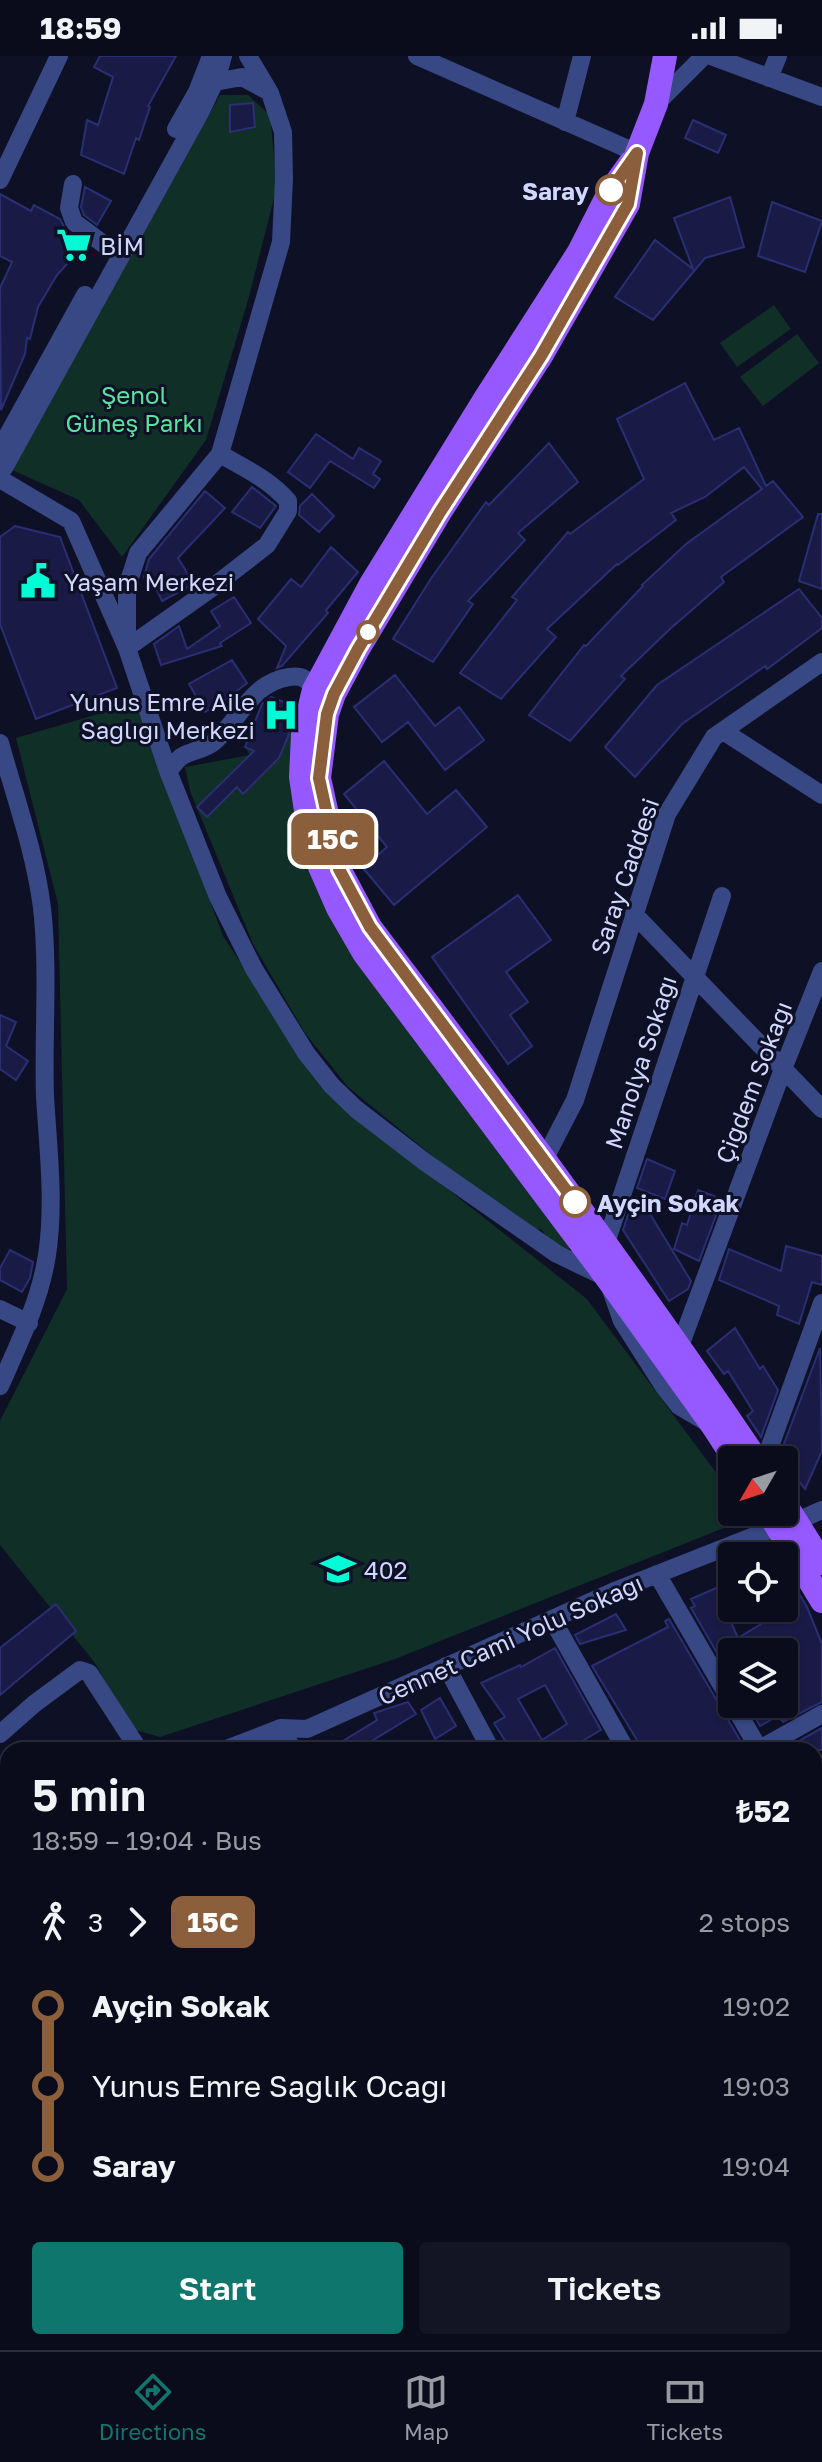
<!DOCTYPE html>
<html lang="en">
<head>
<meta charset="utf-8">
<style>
  body { margin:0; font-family:"Golos Text",sans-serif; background:#131525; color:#f1f3f6; height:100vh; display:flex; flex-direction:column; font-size:30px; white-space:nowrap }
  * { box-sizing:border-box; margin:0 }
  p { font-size:26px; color:#999ba3 }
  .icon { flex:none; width:44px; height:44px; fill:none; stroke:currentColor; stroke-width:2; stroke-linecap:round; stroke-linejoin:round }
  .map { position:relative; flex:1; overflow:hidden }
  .details { position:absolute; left:0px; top:1686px; width:822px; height:608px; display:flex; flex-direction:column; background:#0a0c1c; border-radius:24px 24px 0 0; box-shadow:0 2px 6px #0004,0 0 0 2px #2a2c3b }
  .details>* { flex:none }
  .badge { padding:0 16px; border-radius:12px; font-size:28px; line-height:52px }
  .needle { width:52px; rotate:231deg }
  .fabs { position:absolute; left:718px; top:1390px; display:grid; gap:16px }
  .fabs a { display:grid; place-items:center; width:80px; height:80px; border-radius:8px; background:#0a0c1c; box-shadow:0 2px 6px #0004,0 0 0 2px #2a2c3b; font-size:40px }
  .map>.badge { position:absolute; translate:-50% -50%; box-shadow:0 0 0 4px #fff }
  .legs { display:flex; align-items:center; gap:12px; height:88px; padding:0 32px; font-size:26px }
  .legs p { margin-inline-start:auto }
  .head { display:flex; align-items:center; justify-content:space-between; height:136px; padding:0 32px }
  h1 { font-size:44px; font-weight:600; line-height:60px }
  .action { display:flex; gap:16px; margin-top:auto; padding:16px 32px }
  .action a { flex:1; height:92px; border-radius:8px; background:#0f766e; color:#fff; font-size:32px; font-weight:600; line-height:92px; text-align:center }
  .action a+a { background:#131525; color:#f1f3f6 }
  ul { padding:0 32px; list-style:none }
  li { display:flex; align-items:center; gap:28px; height:80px; font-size:30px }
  li i { display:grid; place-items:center; width:12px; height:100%; margin:0 10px; background:currentColor }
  li i::after { content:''; width:20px; height:20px; margin:-10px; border:6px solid; border-radius:50%; background:#0a0c1c }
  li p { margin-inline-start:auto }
  li:first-child i { background:linear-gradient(#0000 50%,currentColor 0) }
  li:last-child i { background:linear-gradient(currentColor 50%,#0000 0) }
  .status { display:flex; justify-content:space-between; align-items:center; height:56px; padding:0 40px; background:#0a0c1c; direction:ltr }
  .status svg { height:22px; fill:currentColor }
  .menu { display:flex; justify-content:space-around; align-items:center; height:112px; border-top:2px solid #2a2c3b; background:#0a0c1c; font-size:22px; color:#999ba3 }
  .menu a { display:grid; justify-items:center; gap:4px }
  .menu .active { color:#0f766e }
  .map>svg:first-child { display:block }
  .green { fill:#102f26 }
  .building { fill:#191b46; stroke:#2a2e73; stroke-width:2; fill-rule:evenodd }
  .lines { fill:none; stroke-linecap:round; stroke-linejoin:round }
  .minor { stroke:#374885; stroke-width:18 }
  .major { stroke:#9658ff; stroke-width:24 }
  .line-1-casing { stroke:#fff; stroke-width:18 }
  .line-1 { stroke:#8b5e3c; stroke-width:12 }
  .stop-1-dot { fill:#fff; stroke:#8b5e3c; stroke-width:4 }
  .labels { text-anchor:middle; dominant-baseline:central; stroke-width:6; stroke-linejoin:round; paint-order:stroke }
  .stop-label { font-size:24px; font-weight:bold; fill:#d1d8ff; stroke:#0e1025; text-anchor:end }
  .poi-label { font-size:24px; fill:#d1d8ff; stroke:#0e1025; text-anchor:start }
  .park-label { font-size:24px; fill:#59e49d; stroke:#0e1025 }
  .street-label { font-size:24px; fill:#d1d8ff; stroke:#0e1025 }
</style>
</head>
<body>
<div class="status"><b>18:59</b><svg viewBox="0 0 49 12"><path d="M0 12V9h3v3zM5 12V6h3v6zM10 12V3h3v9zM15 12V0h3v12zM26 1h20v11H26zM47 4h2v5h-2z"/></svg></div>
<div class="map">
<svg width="822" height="2294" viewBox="0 0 822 2294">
  <rect width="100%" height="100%" fill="#0e1025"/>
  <path class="green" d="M220,39H248L270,59L277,130L249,241L206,384L122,501L79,444L12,414Z
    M774,249L791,273L737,311L720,287Z
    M797,278L819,307L763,350L740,321Z
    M136,647L223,880L326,1037L587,1243L732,1438V1456H745L749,1462L395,1603L160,1681L131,1673L95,1607L0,1489V1365L67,1233L58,848L16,682Z
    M293,669L295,719L570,1191L567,1196L548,1182L541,1173L535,1174L446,1111L348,1031L305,977L253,888L190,735L185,711L250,699L245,691L278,705Z
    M116,2286H184L179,2294H119Z
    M470,2286H666L668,2294H458Z"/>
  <path class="building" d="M100,0H176L148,50L150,51L139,84L136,82L124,118L81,99L87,64L98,69L113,21L94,11Z
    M253,47L255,71L230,76V49Z
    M693,64L726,79L718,97L685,82Z
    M85,131L111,145L97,169L84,159L81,151Z
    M0,138L31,155L34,149L60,163L66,175L83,190L57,219L38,251L30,283L27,282L25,298L1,354L0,232L12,206L0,200Z
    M730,141L744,191L705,202L653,264L615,241L655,184L693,213L674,162Z
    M772,146L822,165L805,216L758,200Z
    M685,327L714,384L739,372L766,430L773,425L803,461L721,521L724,526L670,573L621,620L625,623L570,685L529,659L584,589L586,590L643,530L642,529L686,488L762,433L744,411L705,441L671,457L676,464L618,509L617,508L547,573L556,581L501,643L460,617L517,544L512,541L568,476L570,478L644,423L617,363Z
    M316,378L353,403L359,392L381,405L373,418L380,423L374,432L330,405L310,432L288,416Z
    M549,387L578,426L518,477L525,484L468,545L473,548L433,606L393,583L432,521L486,446L489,449Z
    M252,431L276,450L260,472L232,456Z
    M205,435L225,452L178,502L194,528L162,545L150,519L144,521L149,503Z
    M312,438L334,460L319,476L299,459L300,450Z
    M818,458H822V533L799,525Z
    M15,470L60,481L117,632L36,663L0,568V481Z
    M331,491L358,516L326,554L328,557L282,610L277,612L286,590L258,563L291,523L301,531Z
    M799,533L822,562V572L767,613L765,610L682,668L635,721L605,691L657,629Z
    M234,541L251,567L220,587L222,590L161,609L154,588L179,570L187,593L220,570L211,555Z
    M232,604L247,627L223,646L205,656L189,628Z
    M395,619L435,670L459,651L484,684L445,714L408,666L382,686L354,651Z
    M271,641L294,650L288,681L279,702L243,738L237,731L207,761L197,751L254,695L245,691L262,648Z
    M384,705L427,758L456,734L487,771L394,849L363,812L387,791L344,738Z
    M518,839L551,884L506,916L528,946L510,959L532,990L508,1008L432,901Z
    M0,959L16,966L6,990L28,1005L16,1024L0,1013Z
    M647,1103L675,1115L665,1143L637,1132Z
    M698,1134L722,1143L699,1205L674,1193L682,1167L687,1169Z
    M642,1145L691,1225L688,1233L669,1245L623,1174L628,1159Z
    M786,1190L822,1200V1229L812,1226L799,1268L777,1259L779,1250L719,1224L729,1193L781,1215Z
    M10,1194L33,1206L30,1222L22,1236L0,1224V1212Z
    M735,1272L760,1313L763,1310L778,1334L761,1381L747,1360L753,1355L728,1315L724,1318L707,1295Z
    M820,1292L822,1395L805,1433L784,1407V1404L779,1401Z
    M784,1512L807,1551L822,1588V1646L783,1666L778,1660L760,1670L749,1651L755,1648H784V1634L797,1627L793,1620L798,1618L785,1586L766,1596H732V1623L691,1552L695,1550L691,1543L716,1532L738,1582L774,1560L770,1552H784Z
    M56,1548L76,1575L0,1639V1592Z
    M616,1558L626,1574L580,1588L575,1579Z
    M669,1563L740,1684L721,1694H643L592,1610L668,1571L665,1565Z
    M555,1592L601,1674L584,1684L587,1688L578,1694H511L494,1667L505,1661L481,1627L520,1609L521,1611ZM545,1629L567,1668L542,1684L518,1643Z
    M440,1642L456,1670L435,1683L421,1654Z
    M408,1646L416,1658L370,1686L373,1694H346L343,1685L377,1664L374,1657Z
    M822,1672V1694H803L797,1686Z"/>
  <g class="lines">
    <path class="minor" d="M248,0L270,37L283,76L284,123L281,186L220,398L138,497L127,531V592L168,715L218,841L254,913L306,997L332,1030L356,1053L425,1106L557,1198L607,1222L622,1265L664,1331L679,1350L708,1367
      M417,0L637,97
      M711,0L822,41
      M769,22L778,0
      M215,26L242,21L268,35
      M656,48L704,0
      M565,66L582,0
      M176,73L197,36L211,0
      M0,124L59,0
      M73,128L69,152L74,166L110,193
      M0,393L85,239
      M0,415L4,412L201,55L217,21L223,0
      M0,423L71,465L127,592L209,534L267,489L288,455V445C269,423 244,412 220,398
      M723,675L822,739
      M0,687C15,741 35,796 42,852C49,914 43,978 45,1040C48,1092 55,1147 47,1199C40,1245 19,1287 0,1330
      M168,715C172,711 176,705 181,701C192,694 205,694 215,685C241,662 251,627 289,621C302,619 308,623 314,634
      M634,858L822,1053
      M544,1104L575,1044L667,758L714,681L822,606
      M606,1187L722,840
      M0,1253L29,1267
      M680,1290L783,1013L822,915
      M765,1404L822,1247
      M797,1465L822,1454
      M657,1518L732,1647
      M552,1563L626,1694
      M446,1610L491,1694
      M733,1648L759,1693
      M281,1672L293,1694
      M0,1678L34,1648L80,1614L89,1617L139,1694
      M224,1694L281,1672L307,1673L617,1534L777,1471
      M758,1694L822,1658
      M814,1720L822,1730
      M0,1807L8,1802
      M814,1889L822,1896
      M0,1911L8,1906
      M0,2040L8,2058
      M814,2284L821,2294
      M107,2286L110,2294
      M193,2294L198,2286"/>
    <path class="major" d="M665,0L656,48L637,97L628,148L541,300L440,456L358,593L334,638L327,658L319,722L339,813L370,871C503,1046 634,1222 757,1404
      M631,106L609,137L579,196L485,343L371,528L314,634L303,678L301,721L309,775L320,811L338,852L364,897L607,1222L713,1370L735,1404
      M784,1446L822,1507
      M768,1456L822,1545
      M814,1977L822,1962
      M814,2026L822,2012
      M672,2294L673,2286"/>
  </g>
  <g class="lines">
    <g class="line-1-casing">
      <path id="line-1" d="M575,1146L370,871L339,813L319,722L327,658L334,638L358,593L440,456L541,300L628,148L637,97L611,134"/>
    </g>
    <use href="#line-1" class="line-1"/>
  </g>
  <defs>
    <g id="supermarket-bare" transform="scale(2.76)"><path d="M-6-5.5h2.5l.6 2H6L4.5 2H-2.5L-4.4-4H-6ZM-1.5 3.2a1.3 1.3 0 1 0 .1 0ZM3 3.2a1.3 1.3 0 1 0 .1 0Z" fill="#00fcd5" stroke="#0e1025" stroke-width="2.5" paint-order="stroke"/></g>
    <g id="civic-bare" transform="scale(2.76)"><path d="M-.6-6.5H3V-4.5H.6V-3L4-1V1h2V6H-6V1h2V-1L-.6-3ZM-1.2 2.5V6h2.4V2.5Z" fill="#00fcd5" stroke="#0e1025" stroke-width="2.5" paint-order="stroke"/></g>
    <g id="hospital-bare" transform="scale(2.76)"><path d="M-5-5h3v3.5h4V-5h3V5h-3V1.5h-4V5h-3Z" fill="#00fcd5" stroke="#0e1025" stroke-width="2.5" paint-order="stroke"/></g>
    <g id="school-bare" transform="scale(2.76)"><path d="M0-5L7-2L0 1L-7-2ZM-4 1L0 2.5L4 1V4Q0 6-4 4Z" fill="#00fcd5" stroke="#0e1025" stroke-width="2.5" paint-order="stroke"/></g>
  </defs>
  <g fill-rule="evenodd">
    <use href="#supermarket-bare" x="74" y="189"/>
    <use href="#civic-bare" x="38" y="525"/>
    <use href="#hospital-bare" x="281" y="659"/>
    <use href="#school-bare" x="338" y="1513"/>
  </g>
  <g class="stop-1-dot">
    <circle cx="611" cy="134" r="14"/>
    <circle cx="368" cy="576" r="10"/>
    <circle cx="575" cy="1146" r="14"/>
  </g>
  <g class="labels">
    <g class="stop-label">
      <text x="589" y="134">Saray</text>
      <text x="597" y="1146" text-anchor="start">Ayçin Sokak</text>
    </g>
    <g class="poi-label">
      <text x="100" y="189">BİM</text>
      <text x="64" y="525">Yaşam Merkezi</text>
      <text x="255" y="645" text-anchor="end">Yunus Emre Aile<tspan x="255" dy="28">Sağlığı Merkezi</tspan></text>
      <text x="364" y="1513">402</text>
    </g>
    <g class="park-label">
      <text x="134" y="338">Şenol<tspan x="134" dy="28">Güneş Parkı</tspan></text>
    </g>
    <g class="street-label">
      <text transform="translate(624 820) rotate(-71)">Saray Caddesi</text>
      <text transform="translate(640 1006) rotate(-72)">Manolya Sokağı</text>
      <text transform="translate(753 1026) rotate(-69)">Çiğdem Sokağı</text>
      <text transform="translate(510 1583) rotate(-24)">Cennet Cami Yolu Sokağı</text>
    </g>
  </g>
</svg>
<div class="fabs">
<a><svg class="needle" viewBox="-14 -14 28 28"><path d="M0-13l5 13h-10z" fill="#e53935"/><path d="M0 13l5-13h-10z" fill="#999ba3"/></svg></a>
<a><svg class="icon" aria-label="locate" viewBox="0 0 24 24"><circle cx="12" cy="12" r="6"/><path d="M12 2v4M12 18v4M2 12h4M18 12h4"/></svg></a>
<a><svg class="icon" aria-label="layers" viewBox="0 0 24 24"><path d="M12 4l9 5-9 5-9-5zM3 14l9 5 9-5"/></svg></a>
</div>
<b class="badge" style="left:333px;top:783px;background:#8b5e3c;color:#fff">15C</b>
<section class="details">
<div class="head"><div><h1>5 min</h1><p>18:59 – 19:04 · Bus</p></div><b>₺52</b></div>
<div class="legs"><svg class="icon" aria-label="walk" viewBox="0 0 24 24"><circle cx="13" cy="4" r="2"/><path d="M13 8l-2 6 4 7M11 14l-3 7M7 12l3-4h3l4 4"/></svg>3<svg class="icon" aria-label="forward" viewBox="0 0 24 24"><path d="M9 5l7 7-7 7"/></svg><b class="badge" style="background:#8b5e3c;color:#fff">15C</b><p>2 stops</p></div>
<ul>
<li><i style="color:#8b5e3c"></i><b>Ayçin Sokak</b><p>19:02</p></li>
<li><i style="color:#8b5e3c"></i><span>Yunus Emre Sağlık Ocağı</span><p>19:03</p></li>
<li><i style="color:#8b5e3c"></i><b>Saray</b><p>19:04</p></li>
</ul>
<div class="action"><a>Start</a><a>Tickets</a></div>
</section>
</div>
<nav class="menu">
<a class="active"><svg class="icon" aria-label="directions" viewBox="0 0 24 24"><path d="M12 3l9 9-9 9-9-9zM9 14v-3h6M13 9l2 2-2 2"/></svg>Directions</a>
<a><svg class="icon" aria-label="map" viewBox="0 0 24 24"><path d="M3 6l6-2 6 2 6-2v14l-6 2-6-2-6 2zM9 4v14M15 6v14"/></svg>Map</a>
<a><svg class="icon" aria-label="tickets" viewBox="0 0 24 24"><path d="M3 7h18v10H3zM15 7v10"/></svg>Tickets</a>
</nav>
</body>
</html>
